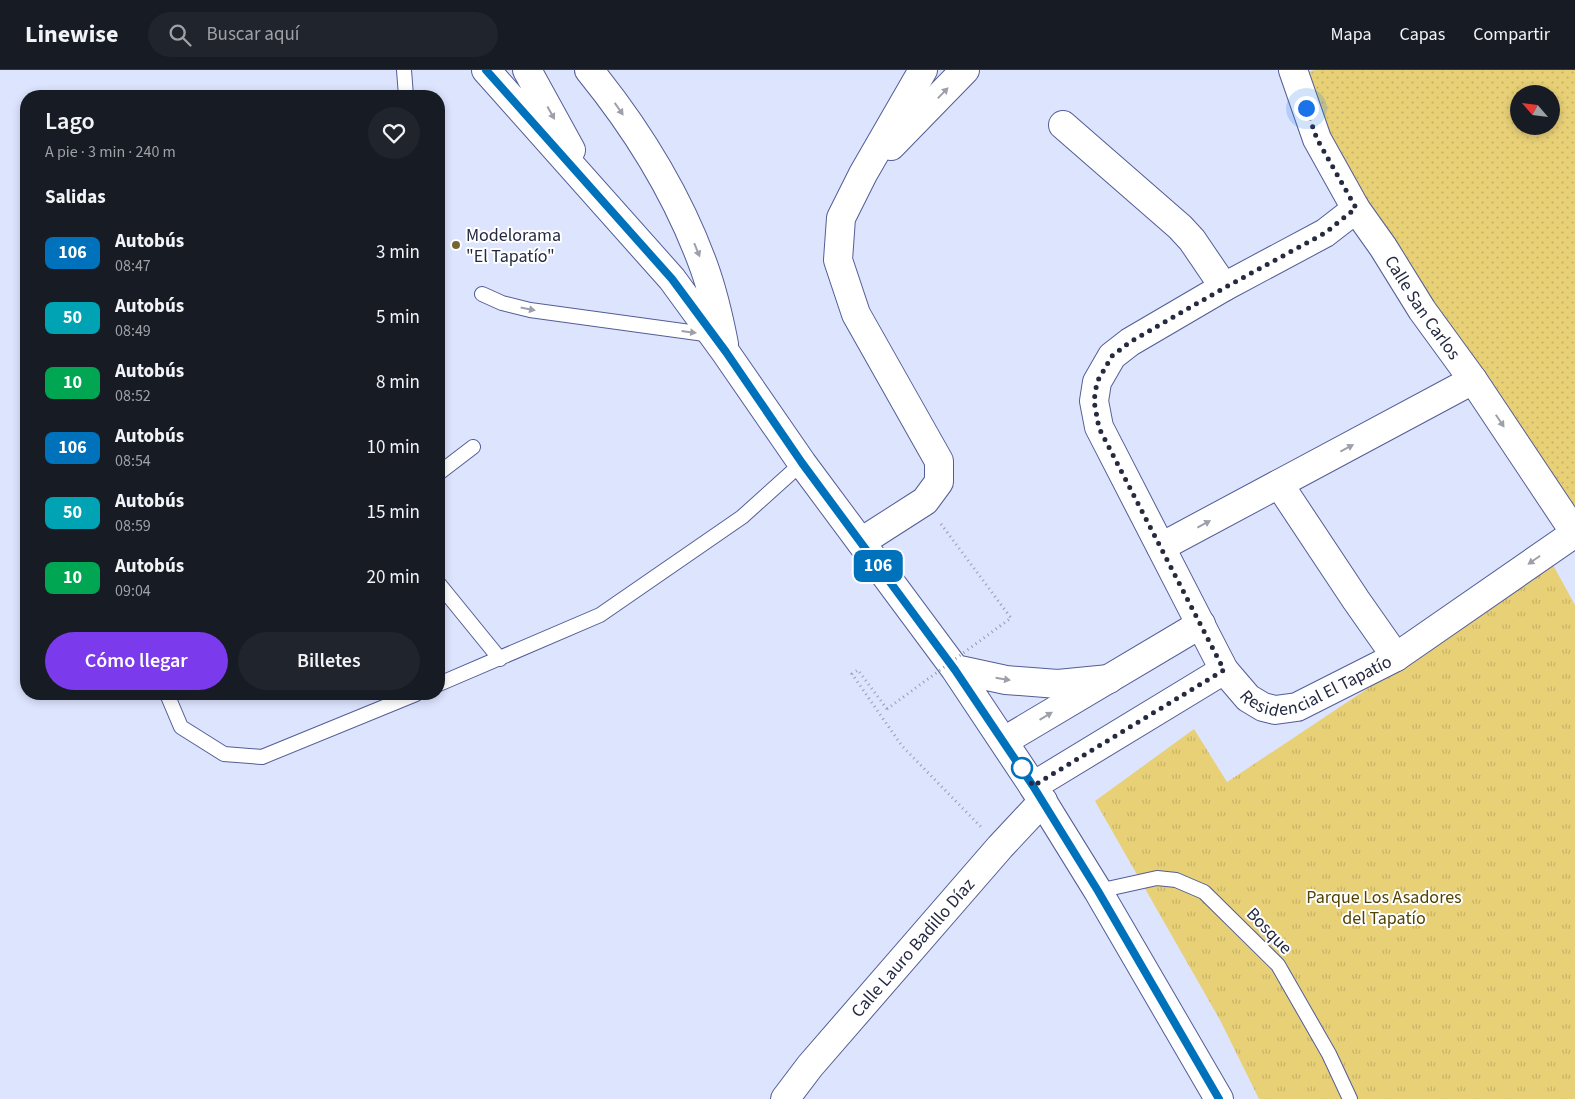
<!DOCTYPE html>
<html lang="es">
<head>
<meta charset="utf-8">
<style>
  body { margin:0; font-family:"Source Sans 3",sans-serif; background:#20242c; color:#f1f3f6; height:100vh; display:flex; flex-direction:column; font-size:19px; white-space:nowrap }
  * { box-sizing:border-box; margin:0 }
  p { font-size:16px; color:#9ea1a6 }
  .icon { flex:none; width:28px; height:28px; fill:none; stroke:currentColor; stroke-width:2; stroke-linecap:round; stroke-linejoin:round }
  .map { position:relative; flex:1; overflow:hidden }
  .details { position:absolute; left:20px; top:20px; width:425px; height:610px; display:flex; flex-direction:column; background:#171b24; border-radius:20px; box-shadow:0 2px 8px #0003 }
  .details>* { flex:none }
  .badge { padding:0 10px; border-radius:8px; font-size:18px; line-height:32px }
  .needle { width:32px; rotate:298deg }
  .controls { position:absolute; left:1510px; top:15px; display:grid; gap:10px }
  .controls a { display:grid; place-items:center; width:50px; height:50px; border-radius:50%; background:#171b24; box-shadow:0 2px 8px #0003; font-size:25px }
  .you { position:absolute; width:25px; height:25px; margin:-12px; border:4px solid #fff; border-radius:50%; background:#1a73e8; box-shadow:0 0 0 8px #1a73e833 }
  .map>.badge { position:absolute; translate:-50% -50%; box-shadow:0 0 0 2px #fff }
  h2 { padding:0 25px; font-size:19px; line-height:45px }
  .round { display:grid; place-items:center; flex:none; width:52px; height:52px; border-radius:26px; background:#20242c }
  .headline { display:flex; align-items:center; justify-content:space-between; height:85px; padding:0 25px }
  h1 { font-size:24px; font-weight:600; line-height:38px }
  .action { display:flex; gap:10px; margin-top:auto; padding:10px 25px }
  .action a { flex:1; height:58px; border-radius:30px; background:#7c3aed; color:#fff; font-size:20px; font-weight:600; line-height:58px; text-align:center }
  .action a+a { background:#20242c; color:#f1f3f6 }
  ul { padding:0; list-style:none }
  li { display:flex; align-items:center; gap:15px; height:65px; padding:0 25px }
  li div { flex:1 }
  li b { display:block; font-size:19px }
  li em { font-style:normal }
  li .badge { min-width:55px; font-weight:700; text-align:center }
  header { display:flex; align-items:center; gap:30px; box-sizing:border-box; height:70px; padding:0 25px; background:#171b24; border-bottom:1px solid #363941 }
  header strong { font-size:24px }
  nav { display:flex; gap:28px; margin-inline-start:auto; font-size:18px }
  .search { width:350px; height:45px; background:#20242c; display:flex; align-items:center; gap:12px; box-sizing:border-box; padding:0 18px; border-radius:28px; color:#9ea1a6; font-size:19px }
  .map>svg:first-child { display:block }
  .grass { fill:url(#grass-dots); fill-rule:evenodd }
  .park { fill:url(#park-tufts) }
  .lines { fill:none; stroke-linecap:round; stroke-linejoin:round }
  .lane-casing { stroke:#535d96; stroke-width:16 }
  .street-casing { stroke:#535d96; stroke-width:30 }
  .secondary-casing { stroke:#535d96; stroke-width:30 }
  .highway-casing { stroke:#535d96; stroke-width:30 }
  .path { stroke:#959cb5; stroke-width:3; stroke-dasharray:1 4; stroke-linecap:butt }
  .lane { stroke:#fff; stroke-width:14 }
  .street { stroke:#fff; stroke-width:28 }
  .secondary { stroke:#fff; stroke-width:28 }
  .highway { stroke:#fff; stroke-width:28 }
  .path-bridge { stroke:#959cb5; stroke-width:3; stroke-dasharray:1 4; stroke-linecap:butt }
  .oneway { fill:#9d9faa }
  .line-casing { stroke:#fff; stroke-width:11 }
  .line { stroke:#0072bc; stroke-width:8 }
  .walk { stroke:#252a42; stroke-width:5; stroke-dasharray:0 9 }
  .poi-dot { fill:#746633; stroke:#fff; stroke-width:2 }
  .stop-dot { fill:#fff; stroke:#0072bc; stroke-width:2.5 }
  .labels { text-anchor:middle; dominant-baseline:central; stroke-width:4; stroke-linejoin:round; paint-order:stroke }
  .poi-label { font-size:18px; fill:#252a42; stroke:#fff; text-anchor:start }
  .street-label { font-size:18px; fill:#252a42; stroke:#fff }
  .park-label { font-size:18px; fill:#524300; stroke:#fff }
</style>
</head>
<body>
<header>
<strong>Linewise</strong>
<div class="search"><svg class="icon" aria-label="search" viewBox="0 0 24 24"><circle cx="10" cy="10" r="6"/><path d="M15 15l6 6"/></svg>Buscar aquí</div>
<nav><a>Mapa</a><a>Capas</a><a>Compartir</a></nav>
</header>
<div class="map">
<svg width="1575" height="1029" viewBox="0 0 1575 1029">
  <defs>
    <pattern id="grass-dots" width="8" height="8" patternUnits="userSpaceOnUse" patternTransform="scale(1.25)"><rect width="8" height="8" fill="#e8d077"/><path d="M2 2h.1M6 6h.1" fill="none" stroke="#c7b368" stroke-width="1.8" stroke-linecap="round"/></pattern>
    <pattern id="park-tufts" width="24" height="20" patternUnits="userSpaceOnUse" patternTransform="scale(1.25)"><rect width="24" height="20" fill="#e8d077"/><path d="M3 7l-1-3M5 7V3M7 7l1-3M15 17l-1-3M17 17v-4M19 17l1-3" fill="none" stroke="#c7b368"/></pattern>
  </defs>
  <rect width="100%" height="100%" fill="#dde4fe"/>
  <path class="grass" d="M1315,0H1575V463L1370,158L1295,6ZM1519,24H1551V56H1519Z"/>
  <path class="park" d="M1553,495L1575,535V1029H1259L1220,950L1095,731L1194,659L1227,712Z"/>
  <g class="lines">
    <g class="lane-casing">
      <path id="lane" d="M404,0L406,26
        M482,224L502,233L530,240L712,265
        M439,403L473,377
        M439,514L500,589
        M439,614L600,545L742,447L802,393
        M167,624L181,657L224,684L262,687L416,624
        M1098,821L1157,808L1176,810L1204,822L1278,895L1329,984L1350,1029"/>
    </g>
    <g class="street-casing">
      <g id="street">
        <path id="s1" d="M1293,0L1317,69L1356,139L1383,177L1422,240L1473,310L1575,463"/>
        <path d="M1063,55L1180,157L1192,170L1224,217"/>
        <path d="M891,76L965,0"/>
        <path id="s2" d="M1356,139L1325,163L1224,217L1130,272L1112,286L1097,312L1094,331L1099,357L1224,600L1248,628L1263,637L1275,640L1297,637L1396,587L1575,463"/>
        <path d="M1279,414L1356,530L1396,587"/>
        <path d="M861,472L925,431L939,412V391L856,244L838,190L841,148L863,104L923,0"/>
        <path d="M1161,477L1473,310"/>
        <path d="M1004,671L1201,554"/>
        <path d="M1033,716L1224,600"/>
      </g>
    </g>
    <g class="secondary-casing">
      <g id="secondary">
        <path id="s3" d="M785,1029L810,996L1000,777L1043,731"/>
      </g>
    </g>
    <g class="highway-casing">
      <path id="highway" d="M486,0L672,209L726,283L802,393L955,599L1033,716L1098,821L1219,1029
        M527,0L571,80
        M589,0C637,59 678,125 704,197C713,222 719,248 724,274
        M955,599L1006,610L1058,614L1109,609"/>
    </g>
    <path class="path" d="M941,454L1011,548
      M887,639L858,600L852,604L902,676L982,758"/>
    <use href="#lane" class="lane"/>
    <use href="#street" class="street"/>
    <use href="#secondary" class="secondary"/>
    <use href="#highway" class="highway"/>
    <path class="path-bridge" d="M887,639L1011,548"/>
  </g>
  <defs><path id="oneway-solid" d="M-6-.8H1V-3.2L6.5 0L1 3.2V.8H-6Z" transform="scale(1.25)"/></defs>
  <g class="oneway">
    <use href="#oneway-solid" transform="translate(943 23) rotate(-46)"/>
    <use href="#oneway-solid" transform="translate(619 39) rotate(55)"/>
    <use href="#oneway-solid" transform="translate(551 43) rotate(61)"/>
    <use href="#oneway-solid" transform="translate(697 180) rotate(68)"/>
    <use href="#oneway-solid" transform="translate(528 239) rotate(11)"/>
    <use href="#oneway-solid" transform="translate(689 262) rotate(7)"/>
    <use href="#oneway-solid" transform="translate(1500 351) rotate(56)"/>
    <use href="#oneway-solid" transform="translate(1347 378) rotate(-28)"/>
    <use href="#oneway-solid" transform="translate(1204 454) rotate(-28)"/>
    <use href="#oneway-solid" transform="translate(1534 490) rotate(145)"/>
    <use href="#oneway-solid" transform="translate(1003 609) rotate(9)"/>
    <use href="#oneway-solid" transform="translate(1046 646) rotate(-31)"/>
  </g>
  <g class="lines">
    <g class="line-casing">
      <path id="line" d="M486,0L672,209L726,282L802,393L955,600L1033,716L1098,821L1219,1029"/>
    </g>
    <use href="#line" class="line"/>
    <path class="walk" d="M1022,698L1033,716L1224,600L1099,358L1094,331L1097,312L1112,286L1130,272L1224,218L1325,163L1356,138L1317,69L1306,38"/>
  </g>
  <circle class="poi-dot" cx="456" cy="175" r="5"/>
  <circle class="stop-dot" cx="1022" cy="698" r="10"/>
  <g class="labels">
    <g class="poi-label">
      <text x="466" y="165">Modelorama<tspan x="466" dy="21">"El Tapatío"</tspan></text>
    </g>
    <g class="street-label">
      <text stroke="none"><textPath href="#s1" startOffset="272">Calle San Carlos</textPath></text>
      <text stroke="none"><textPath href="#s2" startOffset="746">Residencial El Tapatío</textPath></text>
      <text transform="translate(1269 861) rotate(46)">Bosque</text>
      <text stroke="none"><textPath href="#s3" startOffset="198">Calle Lauro Badillo Díaz</textPath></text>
    </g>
    <g class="park-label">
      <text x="1384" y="827">Parque Los Asadores<tspan x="1384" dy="21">del Tapatío</tspan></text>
    </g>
  </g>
</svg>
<div class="controls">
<a><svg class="needle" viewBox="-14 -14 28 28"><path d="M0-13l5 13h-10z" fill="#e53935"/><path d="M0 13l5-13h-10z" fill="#9ea1a6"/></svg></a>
</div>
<div class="you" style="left:1306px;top:38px"></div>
<b class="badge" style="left:878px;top:496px;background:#0072bc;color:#fff">106</b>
<section class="details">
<div class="headline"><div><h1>Lago</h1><p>A pie · 3 min · 240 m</p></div><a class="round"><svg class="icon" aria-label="heart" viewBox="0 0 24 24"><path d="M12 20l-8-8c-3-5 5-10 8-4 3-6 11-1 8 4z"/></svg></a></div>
<h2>Salidas</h2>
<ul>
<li><span class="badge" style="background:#0072bc;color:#fff">106</span><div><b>Autobús</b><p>08:47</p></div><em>3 min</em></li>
<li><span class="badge" style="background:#00a3b4;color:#fff">50</span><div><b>Autobús</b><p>08:49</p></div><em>5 min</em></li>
<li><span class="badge" style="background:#00a651;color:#fff">10</span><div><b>Autobús</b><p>08:52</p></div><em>8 min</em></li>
<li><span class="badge" style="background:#0072bc;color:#fff">106</span><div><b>Autobús</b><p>08:54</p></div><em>10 min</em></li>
<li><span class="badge" style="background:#00a3b4;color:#fff">50</span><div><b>Autobús</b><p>08:59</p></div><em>15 min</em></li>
<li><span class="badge" style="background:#00a651;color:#fff">10</span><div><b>Autobús</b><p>09:04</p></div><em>20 min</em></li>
</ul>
<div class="action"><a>Cómo llegar</a><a>Billetes</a></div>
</section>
</div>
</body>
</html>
